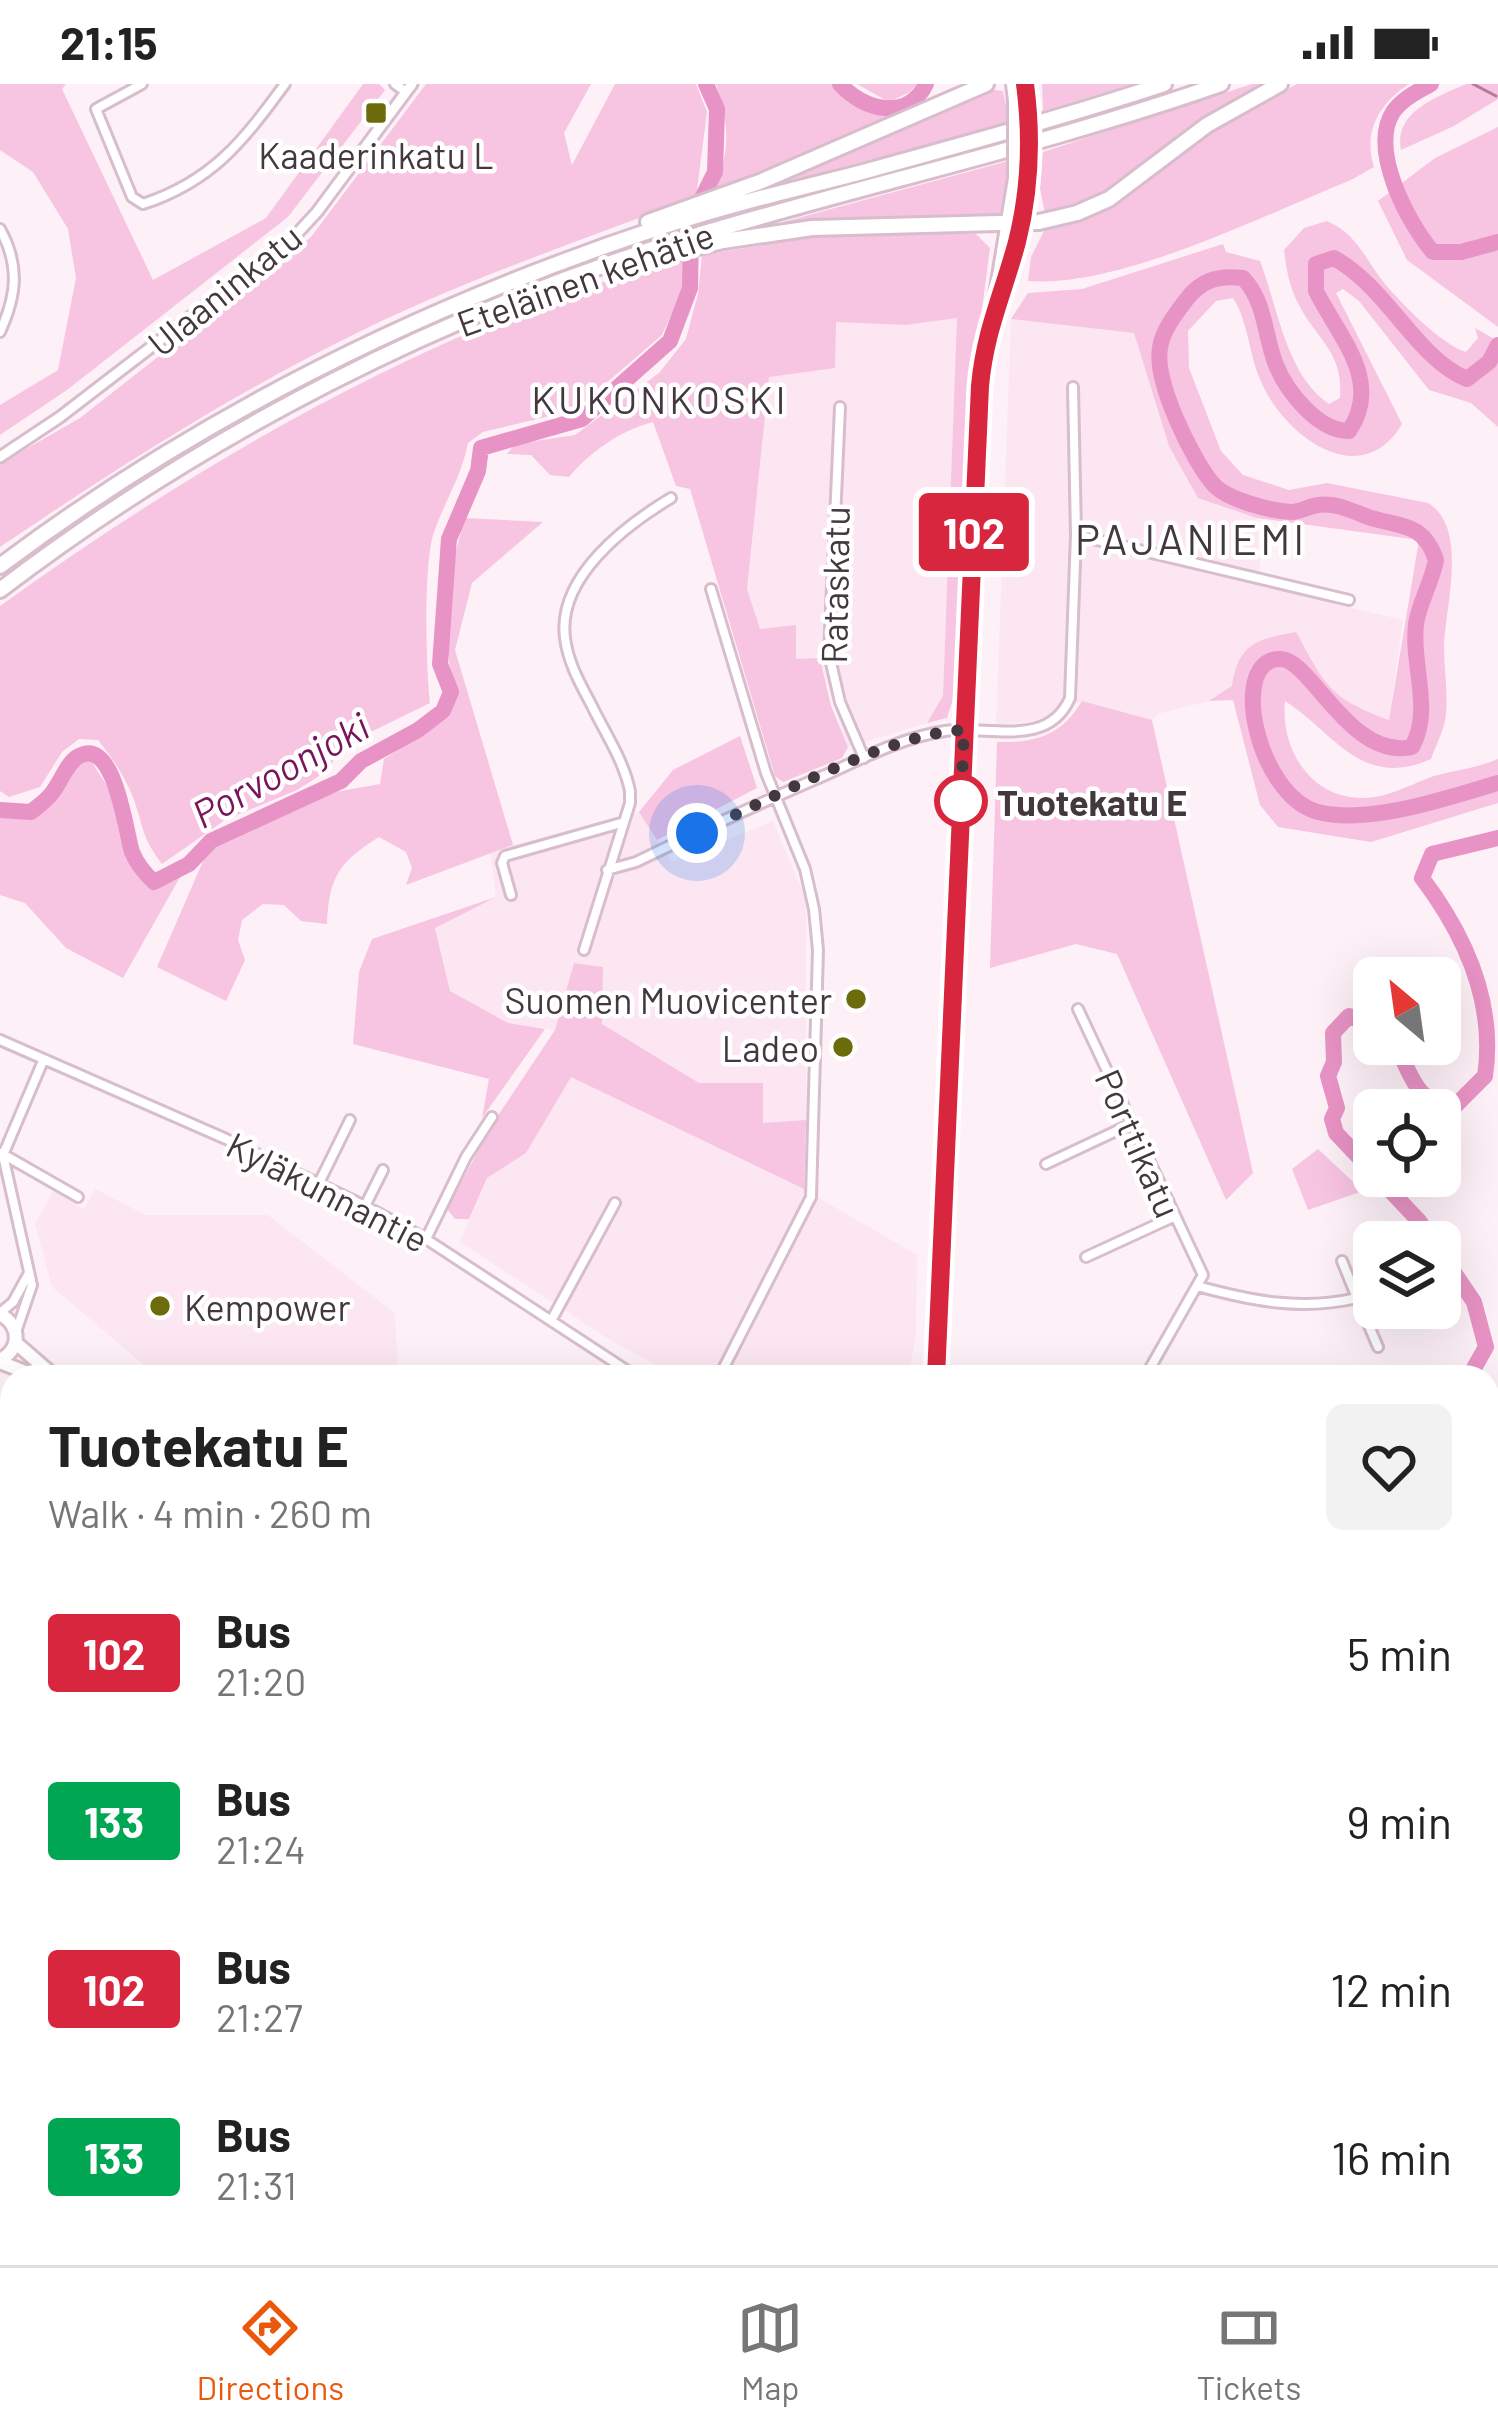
<!DOCTYPE html>
<html lang="en">
<head>
<meta charset="utf-8">
<style>
  body { margin:0; font-family:Barlow,sans-serif; background:#f2f2f2; color:#222; height:100vh; display:flex; flex-direction:column; font-size:45px; white-space:nowrap }
  * { box-sizing:border-box; margin:0 }
  p { font-size:39px; color:#767676 }
  .icon { flex:none; width:66px; height:66px; fill:none; stroke:currentColor; stroke-width:2; stroke-linecap:round; stroke-linejoin:round }
  .map { position:relative; flex:1; overflow:hidden }
  .drawer { position:absolute; left:0px; top:1281px; width:1500px; height:900px; display:flex; flex-direction:column; background:#fff; border-radius:36px 36px 0 0; box-shadow:0 12px 48px #0002 }
  .drawer>* { flex:none }
  .badge { padding:0 24px; border-radius:9px; font-size:42px; line-height:78px }
  .needle { width:78px; rotate:331deg }
  .controls { position:absolute; left:1353px; top:873px; display:grid; gap:24px }
  .controls a { display:grid; place-items:center; width:108px; height:108px; border-radius:18px; background:#fff; box-shadow:0 12px 48px #0002; font-size:60px }
  .you { position:absolute; width:60px; height:60px; margin:-30px; border:9px solid #fff; border-radius:50%; background:#1a73e8; box-shadow:0 0 0 18px #1a73e833 }
  .map>.badge { position:absolute; translate:-50% -50%; box-shadow:0 0 0 6px #fff }
  .round { display:grid; place-items:center; flex:none; width:126px; height:126px; border-radius:18px; background:#f2f2f2 }
  .summary { display:flex; align-items:center; justify-content:space-between; height:204px; padding:0 48px }
  h1 { font-size:57px; font-weight:700; line-height:90px }
  ul { padding:0; list-style:none }
  li { display:flex; align-items:center; gap:36px; height:168px; padding:0 48px }
  li div { flex:1 }
  li b { display:block; font-size:45px }
  li em { font-style:normal }
  li .badge { min-width:132px; font-weight:700; text-align:center }
  .status { display:flex; justify-content:space-between; align-items:center; height:84px; padding:0 60px; background:#fff; direction:ltr }
  .status svg { height:33px; fill:currentColor }
  .menu { display:flex; justify-content:space-around; align-items:center; height:168px; border-top:3px solid #e0e0e0; background:#fff; font-size:33px; color:#767676 }
  .menu a { display:grid; justify-items:center; gap:6px }
  .menu .selected { color:#ea580c }
  .map>svg:first-child { display:block }
  .built { fill:#fce6f2 }
  .green { fill:#f7c4e1 }
  .lines { fill:none; stroke-linecap:round; stroke-linejoin:round }
  .stream { stroke:#b6789c; stroke-width:3 }
  .river { stroke:#e893c5; stroke-width:16 }
  .minor-casing { stroke:#d8bdcc; stroke-width:14 }
  .tertiary-casing { stroke:#d8bdcc; stroke-width:15 }
  .secondary-casing { stroke:#d8bdcc; stroke-width:16 }
  .primary-casing { stroke:#d8bdcc; stroke-width:18 }
  .motorway-casing { stroke:#d8bdcc; stroke-width:20 }
  .minor { stroke:#fff; stroke-width:8 }
  .tertiary { stroke:#fff; stroke-width:9 }
  .secondary { stroke:#fff; stroke-width:10 }
  .primary { stroke:#fff; stroke-width:12 }
  .motorway { stroke:#fff; stroke-width:14 }
  .secondary-bridge-casing { stroke:#d8bdcc; stroke-width:16; stroke-linecap:butt }
  .secondary-bridge { stroke:#fff; stroke-width:10 }
  .line-casing { stroke:#fff; stroke-width:27 }
  .line { stroke:#d7263d; stroke-width:18 }
  .walk { stroke:#43383e; stroke-width:12; stroke-dasharray:0 21.6 }
  .poi-dot { fill:#6c6c0d; stroke:#fff; stroke-width:4.5 }
  .stop-dot { fill:#fff; stroke:#d7263d; stroke-width:6 }
  .labels { text-anchor:middle; dominant-baseline:central; stroke-width:9; stroke-linejoin:round; paint-order:stroke }
  .poi-label { font-size:36px; fill:#43383e; stroke:#fff; text-anchor:end }
  .street-label { font-size:36px; fill:#43383e; stroke:#fff }
  .stop-label { font-size:36px; font-weight:bold; fill:#43383e; stroke:#fff; text-anchor:start }
  .neighbourhood-label { font-size:39px; letter-spacing:3px; fill:#43383e; stroke:#fff }
  .water-label { font-size:39px; font-style:italic; fill:#781459; stroke:#fff }
  .quarter-label { font-size:42px; letter-spacing:3px; fill:#43383e; stroke:#fff }
</style>
</head>
<body>
<div class="status"><b>21:15</b><svg viewBox="0 0 49 12"><path d="M0 12V9h3v3zM5 12V6h3v6zM10 12V3h3v9zM15 12V0h3v12zM26 1h20v11H26zM47 4h2v5h-2z"/></svg></div>
<div class="map">
<svg width="1498" height="2181" viewBox="0 0 1498 2181">
  <rect width="100%" height="100%" fill="#fdf1f7"/>
  <path class="built" d="M957,233L943,612L927,639L848,663L820,575L796,576L760,545L747,506L769,292L835,238L905,241Z
    M1011,235L1134,249L1169,362L1238,426L1257,434L1261,502L1403,536L1389,636L1356,623L1326,602H1233L1209,617L1158,630L1152,636L1082,617L1037,636L996,642Z
    M639,728L672,778L773,737L806,816V1036L763,1040V999H699L601,940L602,883L574,879L555,946L508,939L450,907L435,843L496,813L490,767Z
    M570,992L804,1105L917,1171L916,1249L909,1293H678L610,1256L460,1158L487,1094L526,1069Z
    M95,1105L146,1131H268L395,1229L398,1293H158L52,1203L35,1140L53,1107L84,1125Z
    M1488,1957L1498,1959V2077L1488,2076Z
    M1488,2098L1498,2099V2181H1418L1331,2169H1488Z"/>
  <path class="green" d="M0,0H66L62,5L153,196L266,134L363,0H379L385,6L288,133L67,306L0,351V321L58,286L76,194L68,145L33,88L0,66Z
    M426,0H591L564,49L572,81L615,0H696L707,28L696,113C584,155 470,194 363,246C235,308 117,384 0,463V380L80,334L311,153Z
    M716,0H833C853,20 872,34 901,30L820,67L714,105C731,67 729,39 716,0Z
    M857,0H917L910,8L889,18Z
    M1042,0H1132L1043,27Z
    M1252,0H1267L1191,47L1090,120L1045,130L1040,104L1043,68Z
    M1297,0H1409C1379,20 1363,47 1374,83L1351,96C1264,131 1120,204 1028,197L1031,173L1045,145C1120,133 1134,103 1190,62C1224,38 1260,19 1297,0Z
    M1466,0H1498V15L1454,42L1401,66C1393,28 1437,13 1466,0Z
    M994,6L1003,7L1010,39L781,99L780,95Z
    M1498,43V243L1407,176L1378,117L1435,74Z
    M1008,77L1003,133L846,136L783,142V138Z
    M1327,137C1357,150 1365,175 1385,200C1402,220 1442,261 1466,268L1478,254L1475,244L1498,257V343L1471,319L1429,306L1359,217L1343,205L1336,209L1402,340C1361,410 1282,351 1260,295C1249,270 1248,237 1233,214L1216,217L1188,247L1189,284L1221,367L1243,391L1289,406L1327,399L1428,419C1469,444 1445,523 1444,563C1444,585 1448,608 1446,630C1445,644 1436,661 1431,675C1361,706 1335,649 1285,617C1280,664 1310,714 1362,714C1388,714 1411,700 1434,692C1456,686 1477,684 1498,675V719L1371,758L1278,743L1260,721L1233,616L1209,617L1232,602C1238,559 1258,555 1296,548C1325,601 1329,614 1389,636L1419,456L1257,434L1198,414L1169,362L1134,249L1011,235L1028,209L1082,205L1223,160L1226,168L1260,177C1278,224 1286,291 1329,320L1340,314C1344,268 1316,255 1299,221C1290,205 1286,185 1284,166L1304,144Z
    M871,150H976L990,164L970,317L953,615L947,634L927,639L943,612L957,234L905,241L836,238L835,284L769,293L747,505L760,545L796,541V575L820,574L831,622L848,663L842,674L783,698L775,692L690,405L676,402L653,338C621,346 590,368 569,393L550,391L531,371L507,370L515,360L575,351L659,289L686,255L698,210L702,171L820,152Z
    M685,175L683,206L662,251L575,326L483,348L468,359C462,391 445,417 434,448C423,480 426,584 430,619L348,659L324,689L297,706L225,736L162,780C141,752 145,747 134,716C126,694 113,675 98,656L79,655L62,668L40,703L9,713L0,707V522C167,402 343,296 536,221C584,202 635,189 685,175Z
    M465,434L543,438L472,499L455,566L513,761L406,801L412,784L406,768L379,753C339,778 329,793 327,840L301,837L284,821L263,820L242,836L238,856L245,876L226,917L157,883L207,768L335,708L380,700L384,675L449,633L458,609C436,556 449,487 465,434Z
    M1082,617L1152,636L1253,1089L1226,1116L1117,870L1076,860L990,884L997,658C1036,659 1062,651 1082,617Z
    M740,652L757,704L657,756L639,728L673,686Z
    M86,676L92,678C100,692 112,707 117,722C129,756 117,776 149,804L184,786L123,894L66,864L25,819L0,811V731L30,734L55,716L79,677Z
    M496,813L435,844L450,907L508,939L545,945L482,1034L489,995L353,960L359,888L372,855Z
    M574,879L603,883L602,940L699,999H763V1039L806,1036L804,1105L571,993L526,1069L487,1094L469,1135H455L447,1125L493,1039L555,946Z
    M1318,1065L1363,1107L1308,1126L1292,1085Z
    M0,1388L12,1393V1668L0,1651Z
    M505,2169H876V2181H510Z
    M935,2169H1338L1429,2181H935Z"/>
  <g class="lines">
    <path class="stream" d="M1473,0L1496,12"/>
    <path class="river" d="M840,0C864,27 908,37 926,0
      M1431,0C1418,7 1402,15 1393,28C1369,66 1408,139 1433,168H1461L1498,158
      M1498,261L1489,278L1467,295C1416,274 1388,204 1334,174L1316,180V207C1339,253 1383,297 1349,347C1318,347 1287,308 1276,281C1264,251 1266,218 1243,194C1218,191 1201,196 1186,216C1176,229 1162,247 1160,264C1154,297 1192,376 1214,401C1228,416 1271,427 1291,428C1301,428 1309,422 1318,421C1336,419 1348,425 1363,431C1394,444 1422,434 1436,476C1432,498 1419,519 1416,540C1411,582 1433,625 1412,663C1350,676 1311,576 1281,575C1227,573 1257,712 1318,728C1370,741 1447,714 1498,699
      M0,726L31,728C38,722 46,717 52,709C61,698 67,678 79,672C115,652 126,750 132,768C137,780 144,789 154,798L189,780L211,757L341,697L361,677L418,646L443,627L451,608L440,580L449,455L478,387L481,364L582,335L670,257L690,204L691,148L696,126L715,88L717,25L706,0
      M1374,942L1349,932L1333,949L1334,978L1328,992L1337,1024L1332,1035L1336,1049L1419,1137L1433,1158
      M1395,960C1411,987 1414,1021 1455,1022L1485,992C1496,918 1465,851 1422,794L1432,770L1498,754
      M1440,1168L1474,1218L1486,1263L1469,1293
      M1488,1364L1498,1369"/>
    <g class="minor-casing">
      <path id="minor" d="M142,0L96,25L132,113L143,120C213,97 243,57 285,0
        M395,0L406,8
        M0,145C20,181 17,211 0,248
        M840,323L829,570L840,618L864,674
        M1076,451L1349,516
        M711,505L766,689L805,785L814,825L818,866L811,1113L719,1293
        M607,786L636,778C698,748 760,719 823,692C861,675 903,653 945,647C988,641 1048,665 1070,614L1076,451L1073,303
        M511,811L502,779L505,772L621,739
        M584,866L630,719V707C624,677 605,649 592,622C581,601 568,579 565,554C557,493 626,441 671,414
        M1078,925L1203,1191L1145,1293
        M0,956L226,1055L365,1122L426,1155L637,1293
        M1,1069L78,1113
        M1046,1080L1131,1040
        M319,1099L350,1036
        M365,1122L383,1086
        M426,1155L466,1073L492,1033
        M1086,1173L1173,1133
        M1342,1177L1357,1214
        M1197,1202C1252,1217 1301,1227 1357,1214L1378,1263
        M0,1229L13,1218L29,1189
        M551,1237L615,1119
        M16,1248L32,1201L3,1071L43,977
        M1488,1573L1498,1574
        M1488,1681L1498,1728
        M1488,1905L1498,1908
        M1488,2086L1498,2087"/>
    </g>
    <g class="tertiary-casing">
      <path id="tertiary" d="M0,373L60,333L293,154L317,128L412,0"/>
    </g>
    <g class="secondary-casing">
      <path id="secondary" d="M1012,0L1014,17
        M1025,0L1027,13
        M996,221L1018,152L1028,90
        M936,1293L980,303L1014,94
        M896,2181V2169"/>
    </g>
    <g class="primary-casing">
      <path id="primary" d="M0,1230C21,1242 21,1265 0,1276
        M16,1259L55,1293
        M0,1278L38,1293
        M1488,1931L1498,1933
        M1488,1940L1498,1943"/>
    </g>
    <g class="motorway-casing">
      <path id="motorway" d="M648,138L762,97L986,0
        M657,173L723,157L812,144L1039,138L1077,129L1109,115L1207,41L1280,0
        M0,482C198,333 423,222 658,144C724,122 792,106 859,89C961,61 1063,33 1164,0
        M0,506C206,349 443,228 691,153C867,100 1047,61 1221,0"/>
    </g>
    <use href="#minor" class="minor"/>
    <use href="#tertiary" class="tertiary"/>
    <use href="#secondary" class="secondary"/>
    <use href="#primary" class="primary"/>
    <use href="#motorway" class="motorway"/>
    <g class="secondary-bridge-casing">
      <path id="secondary-bridge" d="M1027,13L1028,90
        M1014,94V17"/>
    </g>
    <use href="#secondary-bridge" class="secondary-bridge"/>
  </g>
  <g class="lines">
    <g class="line-casing">
      <path id="line" d="M936,1293L980,302C985,247 1003,210 1017,158C1030,106 1032,53 1025,0"/>
    </g>
    <use href="#line" class="line"/>
    <path class="walk" d="M697,749C767,717 889,649 964,646L961,717"/>
  </g>
  <g class="poi-dot">
    <rect x="364" y="17" width="24" height="24" rx="6"/>
    <circle cx="856" cy="915" r="12"/>
    <circle cx="843" cy="963" r="12"/>
    <circle cx="160" cy="1222" r="12"/>
  </g>
  <circle class="stop-dot" cx="961" cy="717" r="24"/>
  <g class="labels">
    <g class="poi-label">
      <text x="376" y="70" text-anchor="middle">Kaaderinkatu L</text>
      <text x="832" y="915">Suomen Muovicenter</text>
      <text x="819" y="963">Ladeo</text>
      <text x="184" y="1222" text-anchor="start">Kempower</text>
    </g>
    <g class="street-label">
      <text transform="translate(585 194) rotate(-20)">Eteläinen kehätie</text>
      <text transform="translate(224 205) rotate(-39)">Ulaaninkatu</text>
      <text transform="translate(834 501) rotate(-89)">Rataskatu</text>
      <text transform="translate(1139 1059) rotate(66)">Porttikatu</text>
      <text transform="translate(328 1107) rotate(27)">Kyläkunnantie</text>
    </g>
    <g class="stop-label">
      <text x="997" y="717">Tuotekatu E</text>
    </g>
    <g class="neighbourhood-label">
      <text x="660" y="314">KUKONKOSKI</text>
    </g>
    <g class="water-label">
      <text transform="translate(280 685) rotate(-29)">Porvoonjoki</text>
    </g>
    <g class="quarter-label">
      <text x="1191" y="454">PAJANIEMI</text>
    </g>
  </g>
</svg>
<div class="controls">
<a><svg class="needle" viewBox="-14 -14 28 28"><path d="M0-13l5 13h-10z" fill="#e53935"/><path d="M0 13l5-13h-10z" fill="#767676"/></svg></a>
<a><svg class="icon" aria-label="locate" viewBox="0 0 24 24"><circle cx="12" cy="12" r="6"/><path d="M12 2v4M12 18v4M2 12h4M18 12h4"/></svg></a>
<a><svg class="icon" aria-label="layers" viewBox="0 0 24 24"><path d="M12 4l9 5-9 5-9-5zM3 14l9 5 9-5"/></svg></a>
</div>
<div class="you" style="left:697px;top:749px"></div>
<b class="badge" style="left:974px;top:448px;background:#d7263d;color:#fff">102</b>
<section class="drawer">
<div class="summary"><div><h1>Tuotekatu E</h1><p>Walk · 4 min · 260 m</p></div><a class="round"><svg class="icon" aria-label="heart" viewBox="0 0 24 24"><path d="M12 20l-8-8c-3-5 5-10 8-4 3-6 11-1 8 4z"/></svg></a></div>
<ul>
<li><span class="badge" style="background:#d7263d;color:#fff">102</span><div><b>Bus</b><p>21:20</p></div><em>5 min</em></li>
<li><span class="badge" style="background:#00a651;color:#fff">133</span><div><b>Bus</b><p>21:24</p></div><em>9 min</em></li>
<li><span class="badge" style="background:#d7263d;color:#fff">102</span><div><b>Bus</b><p>21:27</p></div><em>12 min</em></li>
<li><span class="badge" style="background:#00a651;color:#fff">133</span><div><b>Bus</b><p>21:31</p></div><em>16 min</em></li>
</ul>
</section>
</div>
<nav class="menu">
<a class="selected"><svg class="icon" aria-label="directions" viewBox="0 0 24 24"><path d="M12 3l9 9-9 9-9-9zM9 14v-3h6M13 9l2 2-2 2"/></svg>Directions</a>
<a><svg class="icon" aria-label="map" viewBox="0 0 24 24"><path d="M3 6l6-2 6 2 6-2v14l-6 2-6-2-6 2zM9 4v14M15 6v14"/></svg>Map</a>
<a><svg class="icon" aria-label="tickets" viewBox="0 0 24 24"><path d="M3 7h18v10H3zM15 7v10"/></svg>Tickets</a>
</nav>
</body>
</html>
